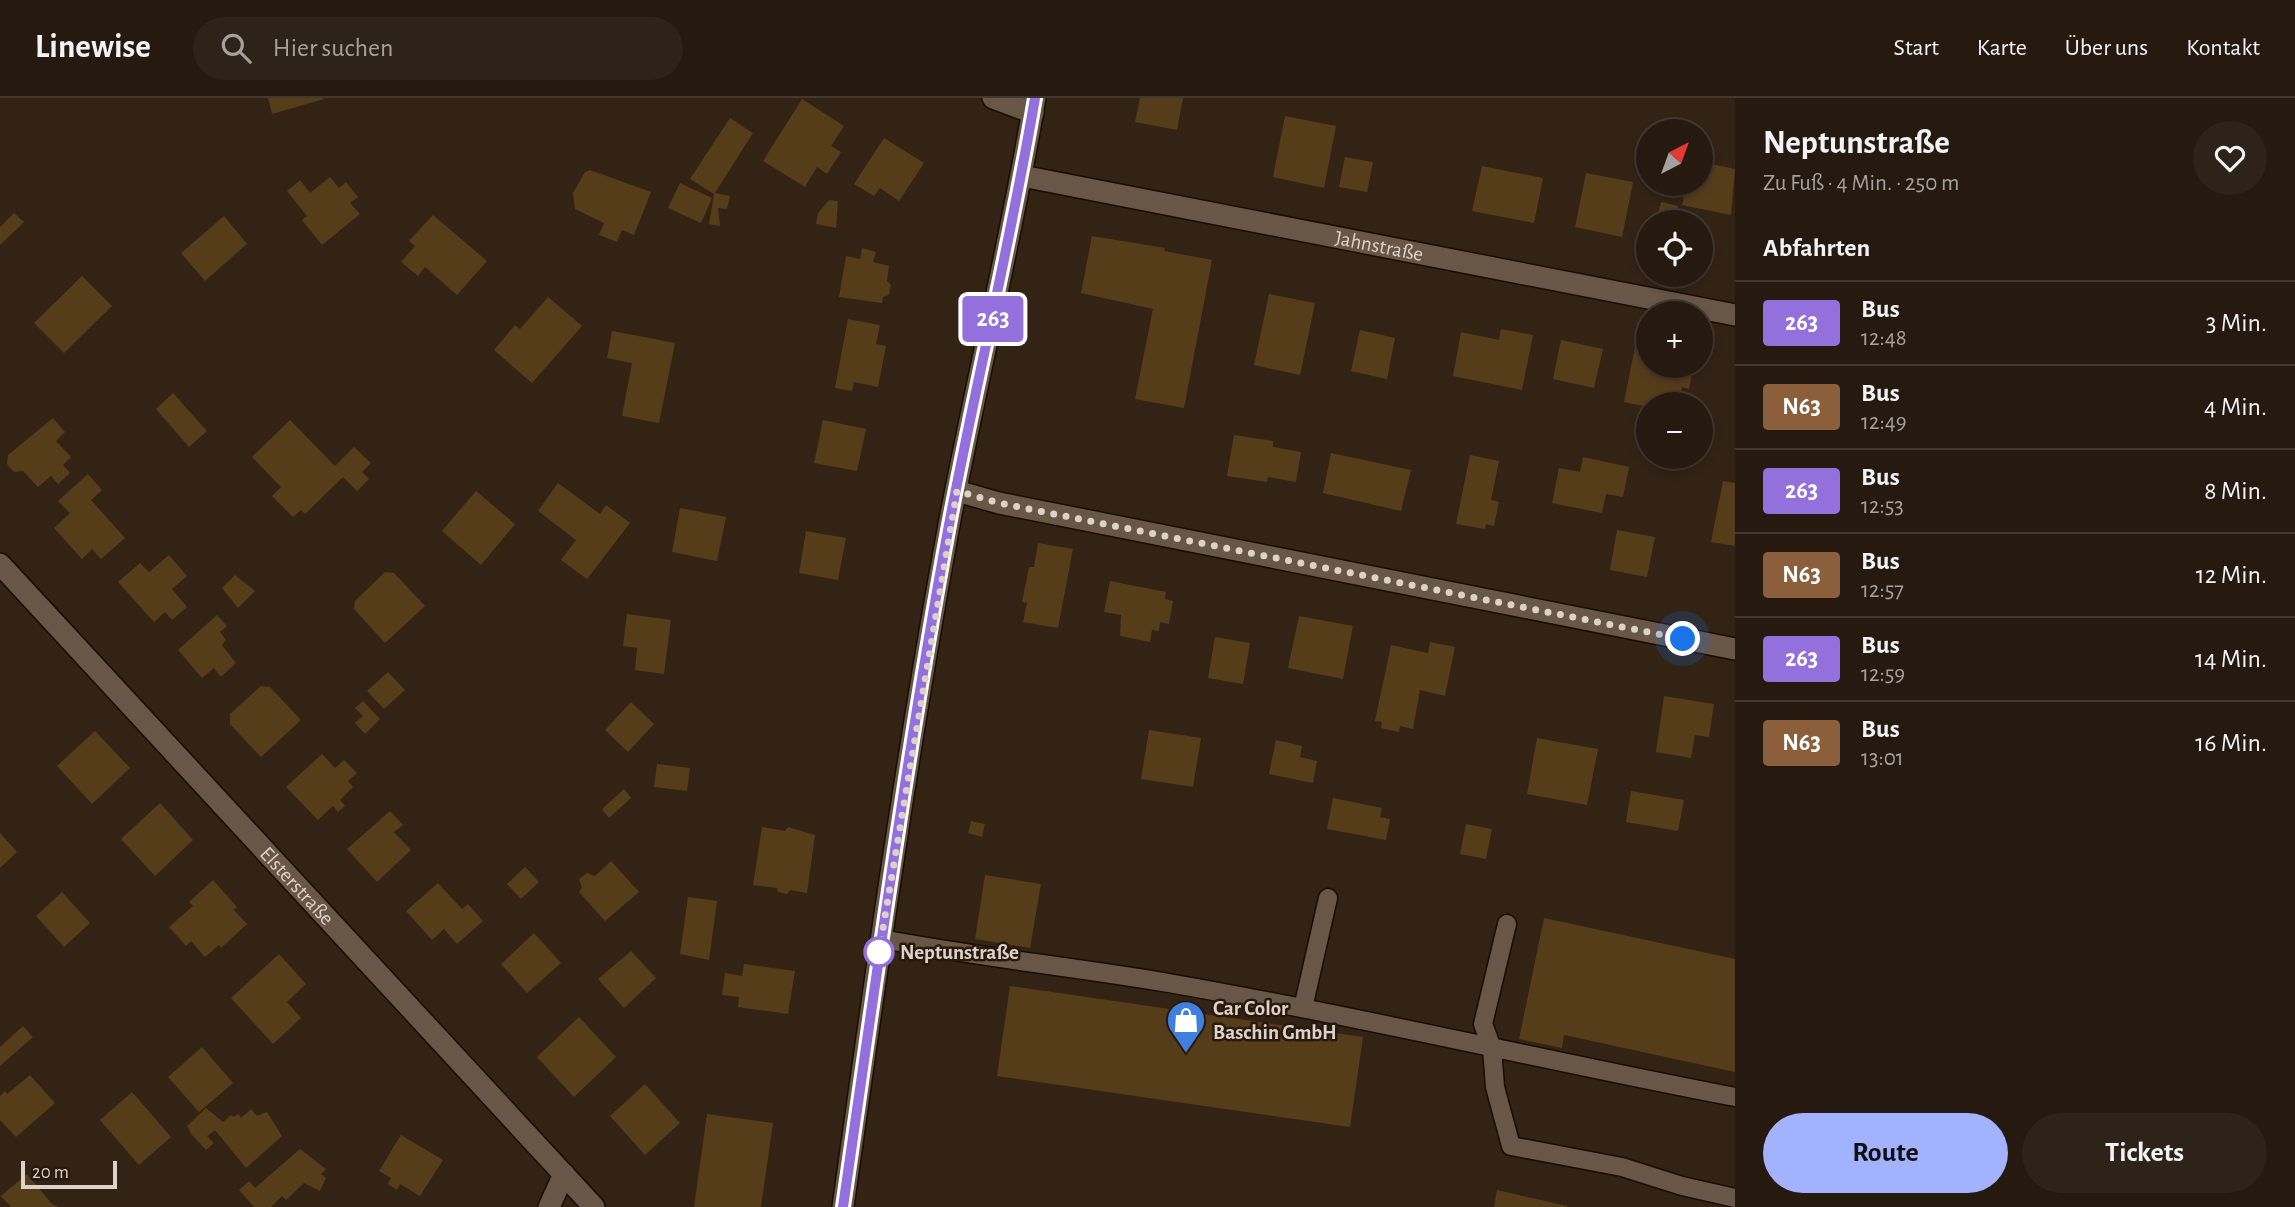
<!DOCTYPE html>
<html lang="de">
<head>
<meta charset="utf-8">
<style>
  body { margin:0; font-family:"Alegreya Sans",sans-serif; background:#2e2319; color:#f1f3f6; height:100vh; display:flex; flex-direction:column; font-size:26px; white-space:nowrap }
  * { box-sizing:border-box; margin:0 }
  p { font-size:23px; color:#a4a19f }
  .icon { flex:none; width:38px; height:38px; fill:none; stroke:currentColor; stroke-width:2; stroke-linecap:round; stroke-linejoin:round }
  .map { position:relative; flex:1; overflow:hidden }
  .drawer { display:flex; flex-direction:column; background:#261a10; width:560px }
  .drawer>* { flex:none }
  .badge { padding:0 14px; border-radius:5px; font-size:24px; line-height:46px }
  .needle { width:46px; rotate:41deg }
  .tools { position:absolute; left:1636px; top:21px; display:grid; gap:14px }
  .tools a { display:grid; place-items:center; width:77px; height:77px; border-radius:50%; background:#261a10; box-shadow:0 4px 10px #0003,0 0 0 2px #423830; font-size:35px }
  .scale { position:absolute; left:21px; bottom:18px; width:96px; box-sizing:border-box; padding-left:7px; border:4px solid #ddd2ca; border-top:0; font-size:19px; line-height:24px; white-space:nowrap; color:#ddd2ca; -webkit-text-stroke:5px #28190c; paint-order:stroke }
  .you { position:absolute; width:35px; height:35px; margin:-18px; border:5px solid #fff; border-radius:50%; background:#1a73e8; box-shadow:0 0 0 10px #1a73e833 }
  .map>.badge { position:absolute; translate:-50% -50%; box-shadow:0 0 0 4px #fff }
  h2 { padding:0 28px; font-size:26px; line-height:63px }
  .round { display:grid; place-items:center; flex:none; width:74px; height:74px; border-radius:37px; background:#2e2319 }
  .head { display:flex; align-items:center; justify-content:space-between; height:119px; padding:0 28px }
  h1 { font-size:33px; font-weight:700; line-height:52px }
  .button { display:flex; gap:14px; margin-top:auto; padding:14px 28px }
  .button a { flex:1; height:80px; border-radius:42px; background:#a3b2fd; color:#111; font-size:28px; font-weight:700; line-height:80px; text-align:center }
  .button a+a { background:#2e2319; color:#f1f3f6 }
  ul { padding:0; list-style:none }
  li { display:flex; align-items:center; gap:21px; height:84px; padding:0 28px; border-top:2px solid #423830 }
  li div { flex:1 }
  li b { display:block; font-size:26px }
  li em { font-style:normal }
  li .badge { min-width:77px; font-weight:700; text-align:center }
  header { display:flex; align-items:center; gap:42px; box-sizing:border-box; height:98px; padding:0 35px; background:#261a10; border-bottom:2px solid #423830 }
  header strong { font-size:33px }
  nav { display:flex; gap:38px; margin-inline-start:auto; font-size:24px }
  .search { width:490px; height:63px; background:#2e2319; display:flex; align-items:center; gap:18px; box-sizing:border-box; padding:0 24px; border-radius:38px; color:#a4a19f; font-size:26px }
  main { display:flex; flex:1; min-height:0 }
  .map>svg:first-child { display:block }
  .building { fill:#563d1a }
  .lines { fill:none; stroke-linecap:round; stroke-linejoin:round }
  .lane-casing { stroke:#1a0c02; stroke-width:21 }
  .street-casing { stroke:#1a0c02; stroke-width:24 }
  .lane { stroke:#685647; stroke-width:18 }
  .street { stroke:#685647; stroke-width:21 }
  .line-casing { stroke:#fff; stroke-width:16 }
  .line { stroke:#9370db; stroke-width:10 }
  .walk { stroke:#ddd2ca; stroke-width:7; stroke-dasharray:0 12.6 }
  .stop-dot { fill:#fff; stroke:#9370db; stroke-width:3.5 }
  .labels { text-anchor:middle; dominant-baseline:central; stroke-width:5; stroke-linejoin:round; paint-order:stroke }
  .street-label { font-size:21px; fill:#ddd2ca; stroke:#28190c }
  .stop-label { font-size:21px; font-weight:bold; fill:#ddd2ca; stroke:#28190c; text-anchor:start }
  .poi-label { font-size:21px; font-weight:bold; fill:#ddd2ca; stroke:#28190c; text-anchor:start }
</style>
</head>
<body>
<header>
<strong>Linewise</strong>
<div class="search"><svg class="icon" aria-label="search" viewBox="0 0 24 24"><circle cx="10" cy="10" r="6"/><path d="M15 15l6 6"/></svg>Hier suchen</div>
<nav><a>Start</a><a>Karte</a><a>Über uns</a><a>Kontakt</a></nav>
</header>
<main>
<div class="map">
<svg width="1735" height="1109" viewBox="0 0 1735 1109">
  <rect width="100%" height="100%" fill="#322315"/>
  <path class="building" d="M268,0H323L324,1L272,16Z
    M1140,0H1183L1177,32L1135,24Z
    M802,1L844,28L831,48L841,54L827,76L817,69L805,89L763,63Z
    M1285,18L1336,28L1324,90L1273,79Z
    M730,20L753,35L715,95L730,98L727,111L718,110L720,128L709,126L714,96L690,81Z
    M884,40L924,65L899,103L880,90L874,98L854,86Z
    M1345,59L1373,64L1367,94L1339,89Z
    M1701,64L1735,71L1731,117L1682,107L1687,86H1701Z
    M1482,68L1543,80L1534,125L1472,113Z
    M590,72L651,94L634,137L622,132L617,144L599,137L604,125L575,111L573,95L585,74Z
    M1586,75L1633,84L1622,139L1575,129Z
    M330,79L339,90L346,84L358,99L350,105L360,116L322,147L302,122L307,118L287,93L300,82L310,95Z
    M680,85L712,100L701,125L668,110Z
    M829,102L838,103L836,130L816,126L818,115Z
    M1661,104L1678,108L1675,124H1656Z
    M14,115L24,124L0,147V129Z
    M433,117L487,163L457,197L425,169L418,178L401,164L415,148L409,143Z
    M224,118L247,146L205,183L181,155Z
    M1092,138L1165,150L1164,153L1212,162L1184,310L1135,301L1153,211L1081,195Z
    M862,150L876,154L873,164L889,168L887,183L891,187L889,197L883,199L882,205L839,199L846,158L860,161Z
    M82,178L112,208L64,255L34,225Z
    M1269,196L1315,205L1300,277L1254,267Z
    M548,199L582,228L532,285L494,252L515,227L520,231Z
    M848,221L880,227L876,246L886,248L878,289L854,284L852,293L835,290Z
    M1501,231L1533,237L1522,292L1453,278L1461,234L1499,242Z
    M1360,232L1395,240L1387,281L1351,273Z
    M612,233L675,245L659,325L622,318L632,265L607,260Z
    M1561,242L1603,251L1594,290L1553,281Z
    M1635,249L1648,251V268L1693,270L1689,291L1682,289L1678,306H1648V309L1624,304Z
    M173,295L207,333L189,349L156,311Z
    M53,320L65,334L56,343L71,359L63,367L70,375L58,386L51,378L38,389L23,373L14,374L7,366L8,357Z
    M290,322L335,368L354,349L371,365L362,374L369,381L357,393L343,379L305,416L301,412L293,419L272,398L281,389L252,359Z
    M823,322L866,331L857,373L814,365Z
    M1234,337L1273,343V349L1301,354L1296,384L1268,379L1267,384L1227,378Z
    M1331,355L1411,372L1401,413L1323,395Z
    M1470,357L1499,363L1491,402L1499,404L1494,428L1486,426L1485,431L1456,426Z
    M1583,359L1629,369L1623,399L1606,396L1602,415L1552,405L1559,370L1580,374Z
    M88,376L102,392L91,402L125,440L101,461L92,451L82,461L54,430L70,415L58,403Z
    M1723,383L1735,385V448L1711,444Z
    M558,385L600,416L606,407L630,425L587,481L561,462L576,442L538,413Z
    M476,393L515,426L481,467L442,433Z
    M680,410L726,419L717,463L672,454Z
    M1617,432L1655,439L1647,479L1610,472Z
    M806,433L846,440L838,482L799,475Z
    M1038,445L1073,451L1058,530L1023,524L1027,505L1022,504L1029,469H1034Z
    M169,457L187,478L172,491L187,509L172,522L165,514L154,524L118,484L140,465L149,474Z
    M385,474L394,475L425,508L385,545L354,511L355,503Z
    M235,477L255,493L238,510L222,490Z
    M1110,483L1166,494L1165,501L1173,503L1169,526L1160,524L1159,533L1152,532L1150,544L1120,538L1121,517L1104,514Z
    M627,516L671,522L664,576L635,572L637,550L623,548Z
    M217,517L227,528L220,534L226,542L222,547L236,565L221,579L214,570L202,580L178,552Z
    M1299,518L1353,528L1343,581L1288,570Z
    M1215,539L1250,545L1243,586L1208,580Z
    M1430,544L1455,549L1445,598L1420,592L1413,631L1400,628L1399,634L1381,630L1382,624L1375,623L1391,547L1428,555Z
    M388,574L405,592L384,611L367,593Z
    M261,588L270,589L301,622L261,659L230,626V616Z
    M1664,598L1714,606L1709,639L1695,637L1691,660L1656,654Z
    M363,603L380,621L365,636L355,625L363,618L355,610Z
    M631,604L654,626L628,654L605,632Z
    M1149,632L1201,640L1193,689L1141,681Z
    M95,633L130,670L92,706L57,668Z
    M1537,640L1598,651L1587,707L1527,696Z
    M1276,642L1302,648L1300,659L1317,663L1313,685L1269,676Z
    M322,656L335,670L344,662L357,675L348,683L353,689L340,702L345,708L338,714L333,708L318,722L286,689Z
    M657,666L690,670L687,693L654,689Z
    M624,691L631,700L609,720L602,711Z
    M1631,693L1684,702L1678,733L1626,724Z
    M1333,700L1382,710L1380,719L1390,721L1386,742L1327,731Z
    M160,705L193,742L155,778L121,741Z
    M390,713L403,727L394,734L411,752L377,784L347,751Z
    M971,723L985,726L982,739L968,735Z
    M1466,726L1492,731L1486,761L1460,756Z
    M762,729L785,733L788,729L815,737L807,795L790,792L787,796L778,794L777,790L753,787Z
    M0,735L17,754L0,770Z
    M611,763L639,794L605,823L579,794L582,790L579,781L587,775L595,778Z
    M525,769L539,784L521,801L507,786Z
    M985,777L1041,786L1030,850L975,841Z
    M213,782L237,809L234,812L247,826L221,850L219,847L205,859L191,843L186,848L169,829L193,808L189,804Z
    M438,785L462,811L468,806L483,823L457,846L444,831L432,842L406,813Z
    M62,794L90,825L64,849L36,818Z
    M688,799L717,803L709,862L680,856Z
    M1544,820L1735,861V974L1564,937L1562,950L1519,941Z
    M534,835L561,865L527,895L501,866Z
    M631,853L656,880L624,910L598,881Z
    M279,856L306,886L287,904L301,920L273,946L231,900Z
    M744,866L795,873L788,916L738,909L739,899L722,897L725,875L742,878Z
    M1010,888L1363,939L1350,1029L997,978Z
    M579,919L616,959L574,999L537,959Z
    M23,928L33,939L0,968V949Z
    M202,949L233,985L199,1014L168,979Z
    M30,977L55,1005L16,1039L0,1022V998L5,993L7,996Z
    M645,986L680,1025L645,1057L610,1018Z
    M132,994L171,1039L139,1067L100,1022Z
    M206,1010L223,1024L231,1017L234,1019L238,1016L241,1020L251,1011L257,1018L267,1014L282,1038L246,1070L215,1032L207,1038L214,1045L206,1052L192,1037L187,1028Z
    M707,1016L773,1025L761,1109H694Z
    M401,1037L443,1062L420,1098L400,1086L397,1092L388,1086L391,1080L379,1073Z
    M300,1051L326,1071L321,1076L326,1080L320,1093L304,1085L286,1102L282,1098L271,1109H254L239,1092L249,1083L255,1090Z
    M27,1076L52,1106L59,1109H11L1,1098Z
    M1497,1092L1567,1108V1109H1494Z"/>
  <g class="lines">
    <g class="lane-casing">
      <path id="lane" d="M1507,826L1483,926L1492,950L1495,989L1511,1048L1622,1069L1682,1088L1735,1100
        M882,841C977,859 1074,869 1169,885C1359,918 1546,963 1735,999
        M1303,910L1328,800"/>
    </g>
    <g class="street-casing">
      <g id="street">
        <path d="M993,0L1033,15"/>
        <path id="s1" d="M1022,78L1735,217"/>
        <path d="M957,393L999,405L1735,551"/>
        <path id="s2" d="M0,466L594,1109"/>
        <path d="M549,1109L564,1076"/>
        <path d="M843,1109C875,882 907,653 949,427C976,284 1011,143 1035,0"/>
      </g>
    </g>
    <use href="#lane" class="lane"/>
    <use href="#street" class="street"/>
  </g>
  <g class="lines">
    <g class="line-casing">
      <path id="line" d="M843,1109C876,882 907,653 949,427C976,284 1011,143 1035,0"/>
    </g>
    <use href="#line" class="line"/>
    <path class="walk" d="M879,854L957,393L999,405L1683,541"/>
  </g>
  <defs>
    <g id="shop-pin" transform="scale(2.0125)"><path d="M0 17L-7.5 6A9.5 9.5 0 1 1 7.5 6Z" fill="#3f7fe0" stroke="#28190c"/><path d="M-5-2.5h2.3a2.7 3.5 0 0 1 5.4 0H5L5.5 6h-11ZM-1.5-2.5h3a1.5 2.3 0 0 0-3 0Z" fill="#fff"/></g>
  </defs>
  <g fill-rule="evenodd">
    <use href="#shop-pin" x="1186" y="922"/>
  </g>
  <circle class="stop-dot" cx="879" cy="854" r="14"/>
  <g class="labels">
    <g class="street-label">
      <text stroke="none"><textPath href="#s1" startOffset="364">Jahnstraße</textPath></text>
      <text stroke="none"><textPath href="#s2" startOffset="438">Elsterstraße</textPath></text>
    </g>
    <g class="stop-label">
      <text x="900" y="854">Neptunstraße</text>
    </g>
    <g class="poi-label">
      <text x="1213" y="910">Car Color<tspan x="1213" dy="24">Baschin GmbH</tspan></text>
    </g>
  </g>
</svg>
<div class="tools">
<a><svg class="needle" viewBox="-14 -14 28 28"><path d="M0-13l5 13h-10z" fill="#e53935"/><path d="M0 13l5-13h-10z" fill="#a4a19f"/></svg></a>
<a><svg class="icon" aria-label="locate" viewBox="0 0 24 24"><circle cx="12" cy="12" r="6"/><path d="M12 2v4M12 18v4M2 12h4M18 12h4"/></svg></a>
<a>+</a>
<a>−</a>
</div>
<div class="scale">20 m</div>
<div class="you" style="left:1683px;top:541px"></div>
<b class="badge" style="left:993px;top:221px;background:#9370db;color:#fff">263</b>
</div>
<section class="drawer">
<div class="head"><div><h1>Neptunstraße</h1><p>Zu Fuß · 4 Min. · 250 m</p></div><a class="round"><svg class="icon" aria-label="heart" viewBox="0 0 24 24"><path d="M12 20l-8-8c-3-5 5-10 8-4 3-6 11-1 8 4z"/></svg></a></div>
<h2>Abfahrten</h2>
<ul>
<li><span class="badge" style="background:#9370db;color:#fff">263</span><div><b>Bus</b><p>12:48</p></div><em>3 Min.</em></li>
<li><span class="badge" style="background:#8b5e3c;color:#fff">N63</span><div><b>Bus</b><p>12:49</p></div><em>4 Min.</em></li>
<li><span class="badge" style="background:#9370db;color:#fff">263</span><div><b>Bus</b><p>12:53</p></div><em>8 Min.</em></li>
<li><span class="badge" style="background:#8b5e3c;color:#fff">N63</span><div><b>Bus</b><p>12:57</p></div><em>12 Min.</em></li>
<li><span class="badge" style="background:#9370db;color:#fff">263</span><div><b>Bus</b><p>12:59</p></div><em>14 Min.</em></li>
<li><span class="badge" style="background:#8b5e3c;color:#fff">N63</span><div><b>Bus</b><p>13:01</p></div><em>16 Min.</em></li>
</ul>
<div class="button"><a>Route</a><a>Tickets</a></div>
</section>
</main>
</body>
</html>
